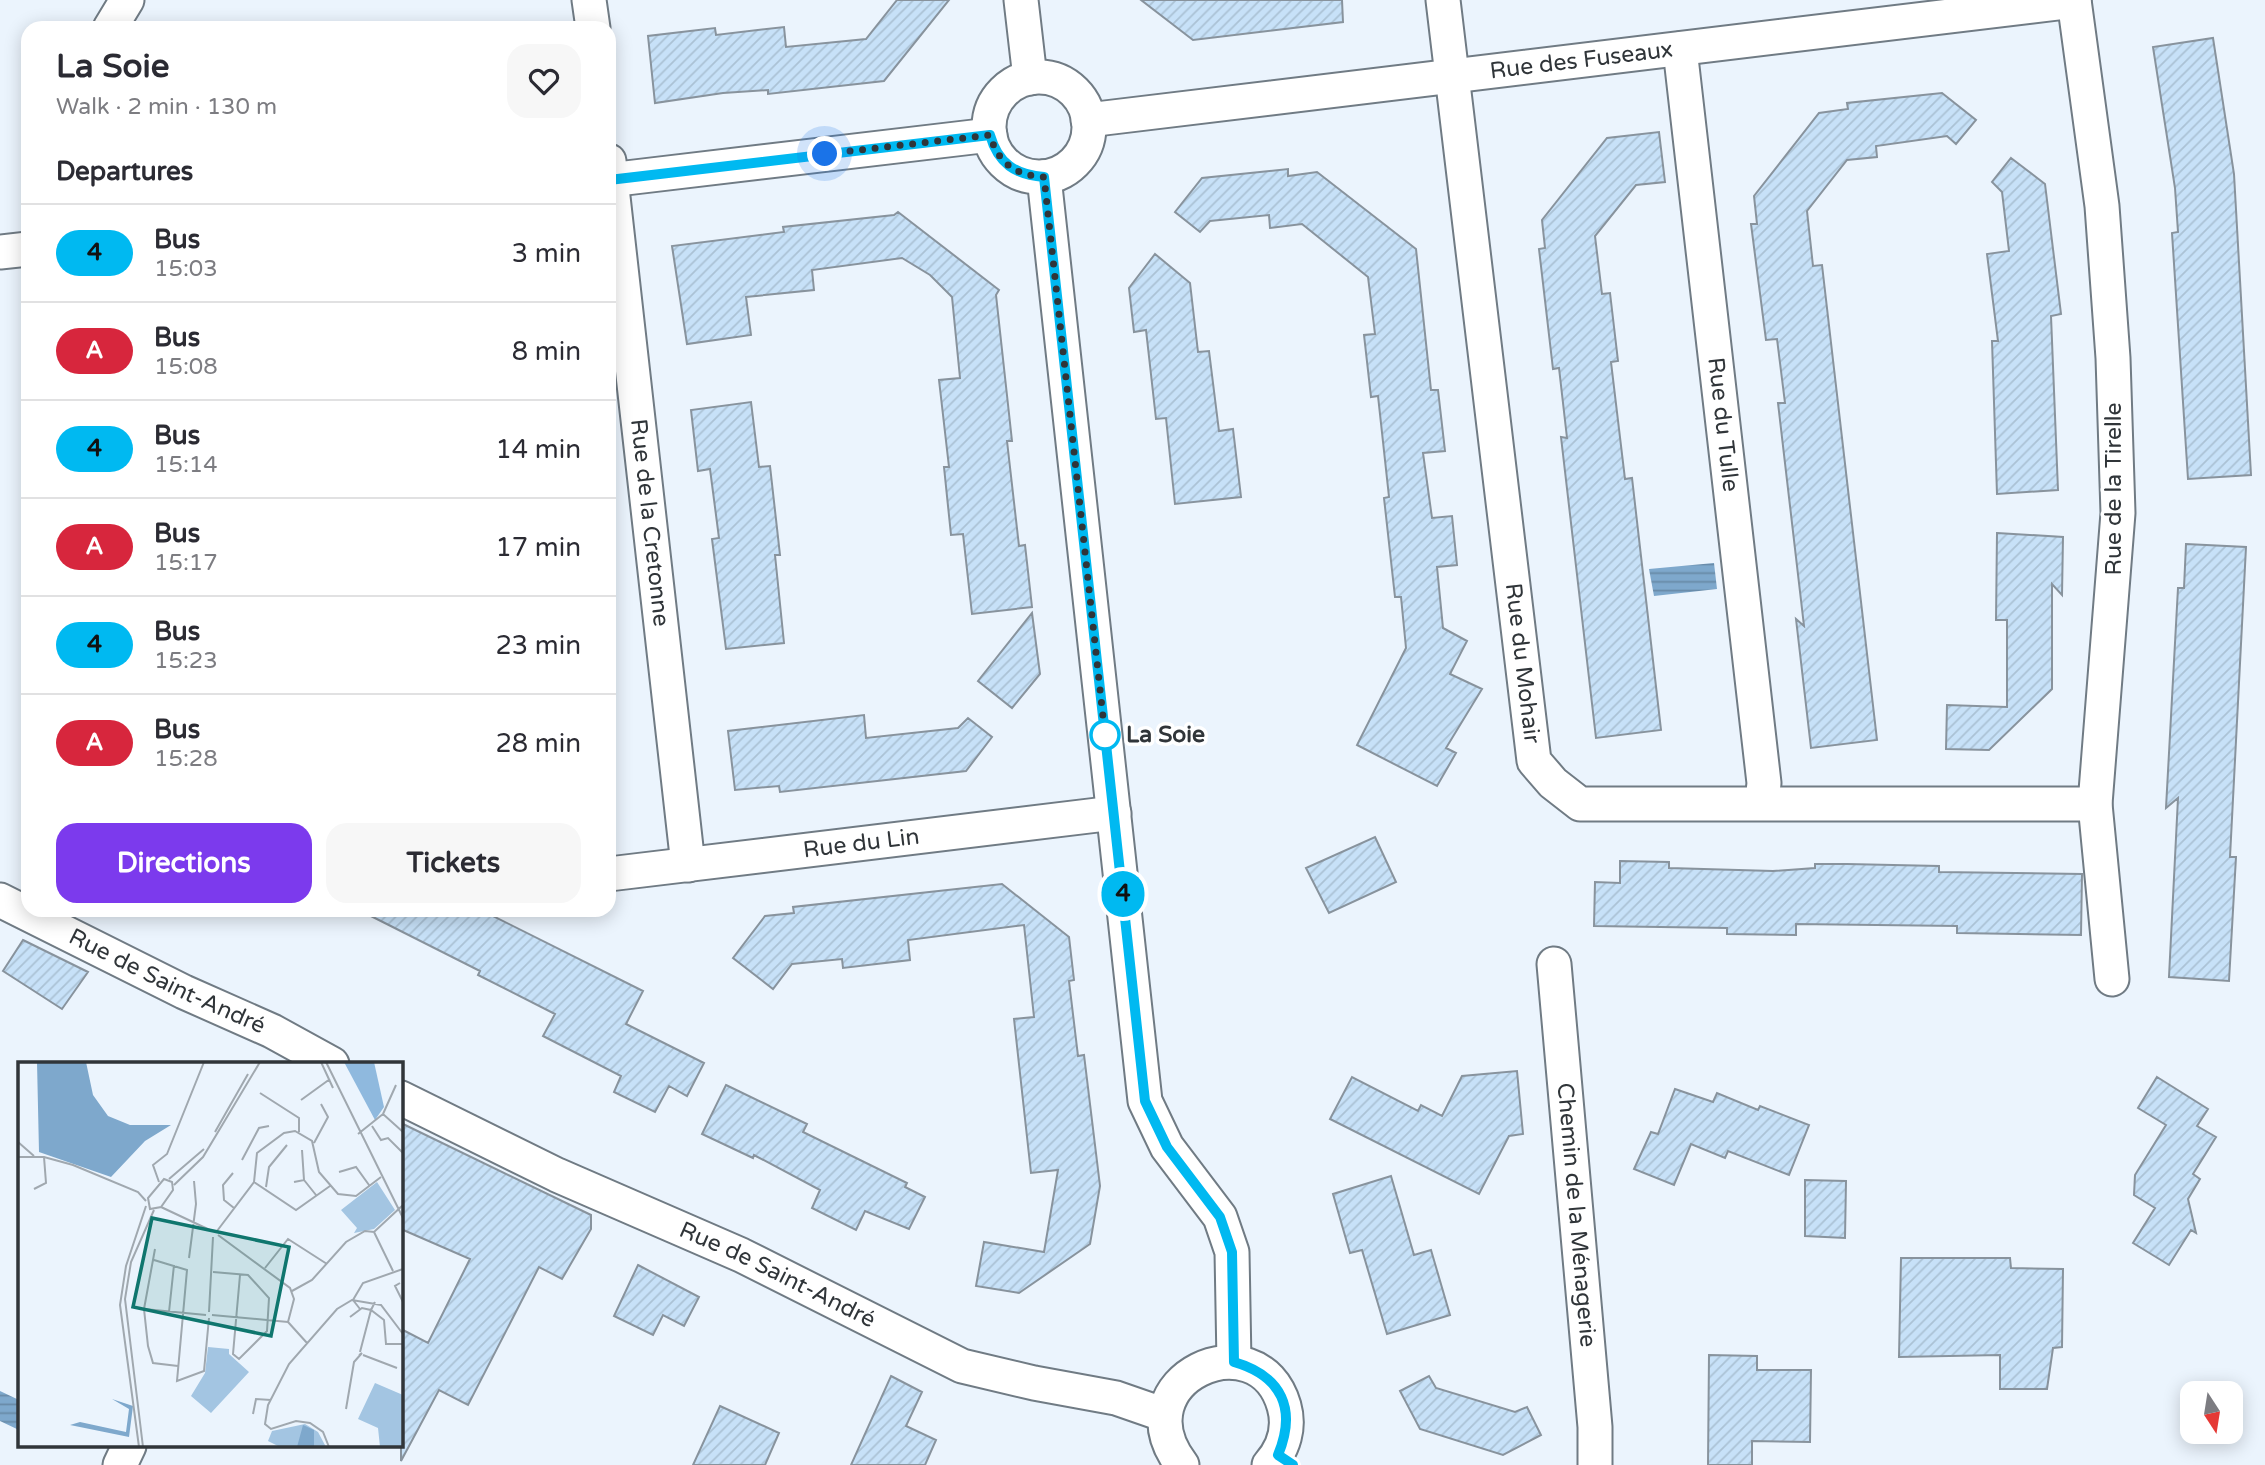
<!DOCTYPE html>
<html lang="en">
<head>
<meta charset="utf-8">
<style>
  body { margin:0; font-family:"Varela Round",sans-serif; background:#f7f7f7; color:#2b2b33; height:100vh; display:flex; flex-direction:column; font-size:26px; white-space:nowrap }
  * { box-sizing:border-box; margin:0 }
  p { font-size:23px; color:#7c7c81 }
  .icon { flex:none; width:38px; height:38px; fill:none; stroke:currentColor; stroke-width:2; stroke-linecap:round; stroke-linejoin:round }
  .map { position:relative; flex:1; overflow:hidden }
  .drawer { position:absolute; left:21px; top:21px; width:595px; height:896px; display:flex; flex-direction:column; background:#fff; border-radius:21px; box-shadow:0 4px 18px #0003 }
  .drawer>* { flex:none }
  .badge { padding:0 14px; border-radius:23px; font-size:24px; line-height:46px }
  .needle { width:46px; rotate:168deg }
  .fabs { position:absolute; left:2180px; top:1381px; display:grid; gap:14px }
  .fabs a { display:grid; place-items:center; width:63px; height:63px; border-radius:14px; background:#fff; box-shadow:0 4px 18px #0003; font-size:35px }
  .you { position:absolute; width:35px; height:35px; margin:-18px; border:5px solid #fff; border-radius:50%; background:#1a73e8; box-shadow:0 0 0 10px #1a73e833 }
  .map>.badge { position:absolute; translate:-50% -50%; box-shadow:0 0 0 4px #fff }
  h2 { padding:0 35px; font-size:26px; line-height:63px }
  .round { display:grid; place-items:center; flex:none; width:74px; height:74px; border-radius:21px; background:#f7f7f7 }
  .summary { display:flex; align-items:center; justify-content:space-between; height:119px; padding:0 35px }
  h1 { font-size:33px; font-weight:800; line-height:52px }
  .button { display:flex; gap:14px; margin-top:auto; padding:14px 35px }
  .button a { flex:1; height:80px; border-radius:21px; background:#7c3aed; color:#fff; font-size:28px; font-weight:800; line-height:80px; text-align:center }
  .button a+a { background:#f7f7f7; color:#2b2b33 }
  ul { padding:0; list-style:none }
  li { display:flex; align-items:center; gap:21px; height:98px; padding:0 35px; border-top:2px solid #e1e1e2 }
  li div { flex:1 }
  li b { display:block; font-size:26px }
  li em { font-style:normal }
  li .badge { min-width:77px; font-weight:700; text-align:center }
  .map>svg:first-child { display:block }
  .water { fill:url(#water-rules) }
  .building { fill:url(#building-hatch); stroke:#88939d; stroke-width:2 }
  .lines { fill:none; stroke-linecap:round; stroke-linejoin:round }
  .street-casing { stroke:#707b84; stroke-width:37 }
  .street { stroke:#fff; stroke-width:33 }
  .line-casing { stroke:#fff; stroke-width:16 }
  .line { stroke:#00b9f1; stroke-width:10 }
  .walk { stroke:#303539; stroke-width:7; stroke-dasharray:0 12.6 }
  .stop-dot { fill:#fff; stroke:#00b9f1; stroke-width:3.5 }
  .labels { text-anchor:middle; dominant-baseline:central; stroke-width:7; stroke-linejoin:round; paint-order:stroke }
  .street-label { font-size:23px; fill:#303539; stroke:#fff }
  .stop-label { font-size:23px; font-weight:bold; fill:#303539; stroke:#fff; text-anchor:start }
  .inset-road { fill:none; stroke:#a0a8af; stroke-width:2 }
  .view { fill:#0f766e; fill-opacity:0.15; stroke:#0f766e; stroke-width:3.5 }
  .inset-edge { fill:none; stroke:#303539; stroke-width:3.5 }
</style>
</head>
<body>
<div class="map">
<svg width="2265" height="1465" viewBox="0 0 2265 1465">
  <defs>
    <pattern id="water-rules" width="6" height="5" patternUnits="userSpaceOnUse" patternTransform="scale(1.75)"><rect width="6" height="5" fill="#7ea8cc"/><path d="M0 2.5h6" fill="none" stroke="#688aa7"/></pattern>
    <pattern id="building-hatch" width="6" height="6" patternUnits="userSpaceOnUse" patternTransform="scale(1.75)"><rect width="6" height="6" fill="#c7e1f8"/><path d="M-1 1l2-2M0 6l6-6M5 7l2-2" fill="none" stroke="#abc2d5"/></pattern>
  </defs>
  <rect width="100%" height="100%" fill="#ebf4fd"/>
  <path class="water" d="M1714,563L1717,589L1654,596L1649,569Z
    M0,1391L19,1400V1430L0,1421Z"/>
  <path class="building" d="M897,0H949L884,81L768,94V90L723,93L655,103L648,36L715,28L716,35L784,27L786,47L866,39Z
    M1141,0H1342L1343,22L1193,40Z
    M2213,38L2234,174L2251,475L2188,479L2172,233L2178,232L2175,188L2153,47Z
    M1942,93L1976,120L1956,144L1947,136L1876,146L1877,157L1847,160L1807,211L1813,266L1822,265L1877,740L1811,748L1796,619L1804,626L1778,403H1785L1777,339L1766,340L1751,224H1757L1754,196L1819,113L1848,109L1847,103Z
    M1659,132L1665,182L1636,185L1595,236L1602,294L1610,293L1618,361L1611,362L1625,479L1632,478L1661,730L1596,738L1561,437L1567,438L1559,368L1553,369L1539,249L1545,248L1542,220L1607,138Z
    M2011,158L2045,184L2061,314L2051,316L2058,490L1997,494L1992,341H1998L1987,254L2009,251L2002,192L1992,182Z
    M1288,169V176L1317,172L1416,249L1431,390H1438L1445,451L1423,453L1432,518L1452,516L1457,565L1437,567L1443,628L1467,641L1450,674L1482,689L1446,748L1456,753L1437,786L1357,745L1406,648L1401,597H1395L1384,498L1389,497L1378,396L1371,397L1364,335L1375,334L1368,277L1302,224L1270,228L1269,215L1210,221L1200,232L1175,212L1202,178Z
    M898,212L999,290L996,295L1012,441H1007L1019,546L1025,545L1032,607L972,614L963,534L951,535L944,467H949L939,380L960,378L952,297L930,275L902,258L812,270L814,290L746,297L751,335L687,344L672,246L784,232L783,227L894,215Z
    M1155,254L1190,283L1198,352L1209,351L1219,431L1233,429L1241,497L1175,504L1166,418L1156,419L1146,330L1134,332L1129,288Z
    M751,402L759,467L770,466L780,555H775L784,643L726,649L712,539L719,538L710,469L698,471L691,410Z
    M1997,533L2063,537L2062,595L2052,584V689L1989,750L1946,749L1947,705L2007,707V620H1996Z
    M2186,544L2246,547L2230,857H2236L2229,981L2169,977L2178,798L2166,808L2178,588H2184Z
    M1032,613L1040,674L1012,708L978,681Z
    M864,715L866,738L958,728L968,718L992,737L966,771L780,792L779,786L735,790L728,731Z
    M1375,837L1396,882L1329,913L1306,868Z
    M1620,861L1669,862V868L1773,871L1815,868V864H1847L1939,866V872L2082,874L2081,935L1957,933V926L1796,924V935L1727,934V928L1594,926L1595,882L1620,883Z
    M1002,884L1069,937L1074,980L1069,981L1078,1056L1084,1055L1100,1186L1090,1244L1019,1293L976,1286L984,1242L1044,1252L1058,1170L1031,1173L1014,1019L1034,1017L1024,925L908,940L910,960L843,968L842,959L792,964L773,989L733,958L765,916L794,913L793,907Z
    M359,910H481L643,991L626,1024L704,1063L687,1096L669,1086L655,1112L614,1092L621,1076L543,1036L555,1014L478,975L480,971Z
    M23,940L88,972L62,1009L3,971Z
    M1517,1071L1523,1134L1509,1136L1479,1194L1330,1119L1352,1077L1418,1111L1421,1105L1442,1116L1462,1076Z
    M2157,1077L2208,1109L2197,1126L2216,1137L2193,1174L2200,1179L2188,1199L2196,1233L2191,1230L2169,1265L2133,1243L2155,1208L2134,1195L2135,1175L2166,1125L2138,1108Z
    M726,1085L807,1124L803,1132L907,1183L905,1187L925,1197L909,1229L865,1211L856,1230L812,1208L820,1190L754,1155L753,1158L702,1134Z
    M1675,1089L1713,1102L1717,1093L1758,1110L1760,1106L1809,1125L1789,1175L1728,1151L1725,1158L1691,1144L1674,1185L1634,1169L1651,1132L1658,1134Z
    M401,1123L591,1215V1229L562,1279L539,1267L468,1405L439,1390L401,1461V1329L428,1343L470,1259L401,1229Z
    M1391,1176L1414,1255L1431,1250L1450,1315L1387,1334L1362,1250L1350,1253L1333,1194Z
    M1805,1180L1846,1181L1845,1238L1805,1236Z
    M1901,1258H2010L2011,1268L2063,1269L2062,1347L2053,1348L2047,1389H2000V1355L1899,1357Z
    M638,1265L699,1297L684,1326L663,1315L653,1335L614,1316Z
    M1709,1355L1757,1356V1370H1811L1810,1442L1752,1441V1465H1708Z
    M891,1376L922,1392L906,1426L936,1440L925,1465H851Z
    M1429,1376L1436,1388L1515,1412L1527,1407L1541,1435L1503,1455L1420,1429L1400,1391Z
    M720,1406L779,1433L765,1465H693Z"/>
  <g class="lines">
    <g class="street-casing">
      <g id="street">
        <path d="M589,0L593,28"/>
        <path d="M1021,0L1030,78"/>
        <path id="s1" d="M1443,0L1534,761L1553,783L1580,804H2095"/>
        <path d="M2074,0L2102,206L2113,358L2118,513L2095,804L2112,979"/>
        <path d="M110,28L127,0"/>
        <path id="s2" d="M1680,49L1764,783L1762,802"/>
        <circle cx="1039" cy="127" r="50"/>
        <path id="s3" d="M1088,120L2074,1"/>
        <path id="s4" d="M609,161L688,865"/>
        <path d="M1044,177L1145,1101L1167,1147L1220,1217L1232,1252L1234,1362"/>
        <path d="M609,180L990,135"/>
        <path d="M0,252L28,249"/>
        <path id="s5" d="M609,874L1114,813"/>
        <path id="s6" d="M0,900L184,992L272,1031L332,1064"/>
        <path id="s7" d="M1554,964L1595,1427V1465"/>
        <path id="s8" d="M401,1098L557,1175L741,1255L962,1366L1034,1383L1116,1398L1165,1415"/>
        <path d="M120,1465L129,1446"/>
        <path d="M1182,1465C1117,1380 1258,1316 1284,1406C1290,1427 1284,1448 1269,1465"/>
      </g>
    </g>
    <use href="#street" class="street"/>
  </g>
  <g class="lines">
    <g class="line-casing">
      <path id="line" d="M609,180L990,135C998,163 1015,175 1044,177L1145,1101L1167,1147L1220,1217L1232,1252L1234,1362C1282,1376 1297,1409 1278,1455L1293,1465"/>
    </g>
    <use href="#line" class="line"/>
    <path class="walk" d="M825,154L990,135C998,163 1015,175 1044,177L1105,735"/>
  </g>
  <circle class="stop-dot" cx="1105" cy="735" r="14"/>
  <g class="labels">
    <g class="street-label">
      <text stroke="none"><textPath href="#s3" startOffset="497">Rue des Fuseaux</textPath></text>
      <text stroke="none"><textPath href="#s2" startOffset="378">Rue du Tulle</textPath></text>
      <text transform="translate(2114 489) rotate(-90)">Rue de la Tirelle</text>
      <text stroke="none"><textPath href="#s4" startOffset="364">Rue de la Cretonne</textPath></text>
      <text stroke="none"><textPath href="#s1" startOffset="668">Rue du Mohair</textPath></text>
      <text stroke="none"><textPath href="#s5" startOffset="254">Rue du Lin</textPath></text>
      <text stroke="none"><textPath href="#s6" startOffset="186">Rue de Saint-André</textPath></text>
      <text stroke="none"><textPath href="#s7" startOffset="252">Chemin de la Ménagerie</textPath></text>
      <text stroke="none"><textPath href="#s8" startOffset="416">Rue de Saint-André</textPath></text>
    </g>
    <g class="stop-label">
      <text x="1126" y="735">La Soie</text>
    </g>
  </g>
  <g transform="translate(18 1062)">
    <rect width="385" height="385" fill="#ebf4fd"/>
    <path d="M326,0H356L366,45L357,58Z" fill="#8fb9de"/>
    <path d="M359,120L377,148L356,167L336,171L339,166L323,148ZM190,285L211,287V292L231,310L193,351L173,334L187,311ZM357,321L385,333V385H362L360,366L340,357ZM287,362L300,370L308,385H262L250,379L254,369Z" fill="#a3c5e2"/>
    <path d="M19,0H68L75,33L90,54L112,63H153L127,79L93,115L21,90ZM94,337L115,344L111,375L52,363L62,360L108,370L111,347ZM285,363L296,368V385H279Z" fill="#7ea8cc"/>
    <path class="inset-road" d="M303,0L315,26M308,0L385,156M242,31L281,56V70M283,38L312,17M365,52L378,23M354,64L363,78L370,76L385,91M197,70L230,12M340,72L365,52L385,70M0,80L16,94M296,81L310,55L303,42M284,88L286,118M0,95H26L55,103L120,130L128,139M224,98L241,66L251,64M321,110L338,105L351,123M215,111L205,123L206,138L216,146M146,117L154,120L155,128L143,145L132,147L130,136ZM151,117L186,87M141,120L135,103L149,92L186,0M236,120L278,148L312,124M276,120L286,118L298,133M156,123L185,95L242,0M248,125L251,105L269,83M16,127L28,121L26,95M143,145L194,169M199,169L236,120L239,91L266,71L277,69L294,79L301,110L320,132L338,134L363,115M356,170L375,209M200,173L272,226L276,237L270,260M137,187L126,247L130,284L135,301L160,304M171,196L178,142L176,119M136,198L169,208L159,319L186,309L191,256M247,206L270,177L309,202M195,210L230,213L251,236L249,269L221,297L215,292L222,213M382,221L377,224L385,240M274,229L294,218L328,180L347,169L356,170L385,143M126,247L188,253M342,247L335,238L345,221L385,207M151,250L156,203M191,250L195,175M194,253L270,260M332,255L344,246L353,248L357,240M270,260L289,281M342,290L353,248L366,258L368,282H385M345,293L379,306M328,347L336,300L344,291L341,293M235,352L238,337L253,338M121,385L102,243L108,204L128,144M125,385L107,237L113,200L136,148M204,385H226M311,385L305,370L292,361L278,359L253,367L247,362L250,343L271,302L319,247L334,238L363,243L385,272"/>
    <path class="view" d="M134,156L271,185L253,274L115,245Z"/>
    <rect width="385" height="385" class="inset-edge"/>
  </g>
</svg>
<div class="fabs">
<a><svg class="needle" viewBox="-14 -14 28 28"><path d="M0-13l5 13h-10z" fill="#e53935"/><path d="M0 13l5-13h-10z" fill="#7c7c81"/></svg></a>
</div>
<div class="you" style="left:825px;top:154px"></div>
<b class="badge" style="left:1123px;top:894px;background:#00b9f1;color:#111">4</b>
<section class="drawer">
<div class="summary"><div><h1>La Soie</h1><p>Walk · 2 min · 130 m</p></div><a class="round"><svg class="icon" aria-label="heart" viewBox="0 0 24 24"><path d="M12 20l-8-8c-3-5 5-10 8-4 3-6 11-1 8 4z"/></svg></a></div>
<h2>Departures</h2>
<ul>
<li><span class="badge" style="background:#00b9f1;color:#111">4</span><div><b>Bus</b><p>15:03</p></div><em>3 min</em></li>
<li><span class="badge" style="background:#d7263d;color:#fff">A</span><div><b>Bus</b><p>15:08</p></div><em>8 min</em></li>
<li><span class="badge" style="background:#00b9f1;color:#111">4</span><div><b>Bus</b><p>15:14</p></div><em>14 min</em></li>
<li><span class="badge" style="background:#d7263d;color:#fff">A</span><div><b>Bus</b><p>15:17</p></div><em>17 min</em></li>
<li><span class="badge" style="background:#00b9f1;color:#111">4</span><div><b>Bus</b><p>15:23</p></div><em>23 min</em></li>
<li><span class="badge" style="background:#d7263d;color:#fff">A</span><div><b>Bus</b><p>15:28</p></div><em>28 min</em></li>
</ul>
<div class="button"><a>Directions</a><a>Tickets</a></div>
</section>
</div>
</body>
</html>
